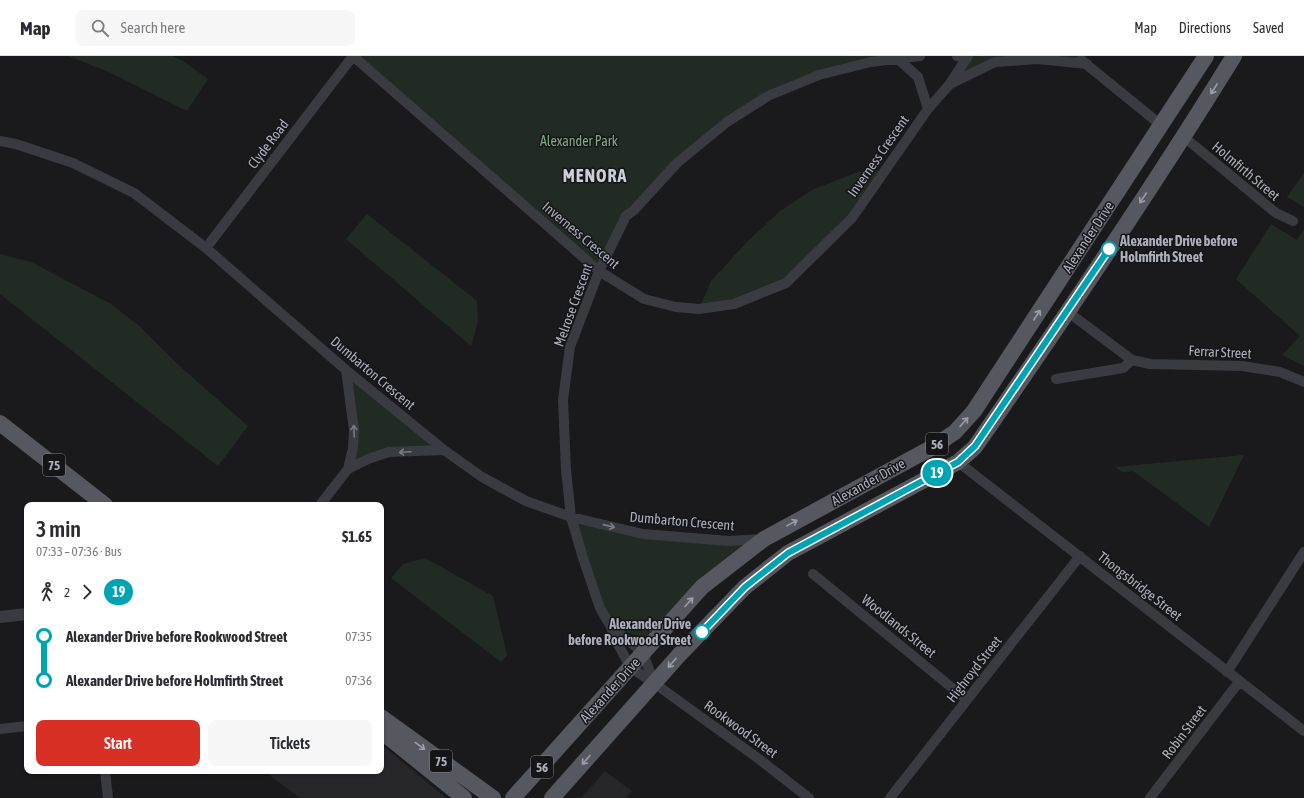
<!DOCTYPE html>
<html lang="en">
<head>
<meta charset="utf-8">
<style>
  body { margin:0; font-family:"Asap Condensed",sans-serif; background:#f7f7f7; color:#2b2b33; height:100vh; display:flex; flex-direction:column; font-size:15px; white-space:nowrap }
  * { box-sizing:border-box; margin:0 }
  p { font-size:13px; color:#7c7c81 }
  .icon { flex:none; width:22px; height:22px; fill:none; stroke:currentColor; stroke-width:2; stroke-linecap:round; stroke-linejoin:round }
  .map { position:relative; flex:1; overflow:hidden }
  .sheet { position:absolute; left:24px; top:446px; width:360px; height:272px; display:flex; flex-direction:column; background:#fff; border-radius:8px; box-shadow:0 1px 3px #0004 }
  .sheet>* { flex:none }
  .badge { padding:0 8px; border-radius:13px; font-size:14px; line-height:26px }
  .map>.badge { position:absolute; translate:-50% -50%; box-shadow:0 0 0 2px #fff }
  .legs { display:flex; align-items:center; gap:6px; height:44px; padding:0 12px; font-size:13px }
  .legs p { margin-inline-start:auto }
  .summary { display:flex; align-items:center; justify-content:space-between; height:68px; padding:0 12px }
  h1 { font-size:22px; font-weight:600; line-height:30px }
  .action { display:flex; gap:8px; margin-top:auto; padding:8px 12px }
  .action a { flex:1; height:46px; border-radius:8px; background:#d93025; color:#fff; font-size:16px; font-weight:600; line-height:46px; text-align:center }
  .action a+a { background:#f7f7f7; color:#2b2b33 }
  ul { padding:0 12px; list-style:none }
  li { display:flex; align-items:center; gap:14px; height:44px; font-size:15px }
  li i { display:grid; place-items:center; width:6px; height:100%; margin:0 5px; background:currentColor }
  li i::after { content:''; width:10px; height:10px; margin:-5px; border:3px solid; border-radius:50%; background:#fff }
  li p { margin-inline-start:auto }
  li:first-child i { background:linear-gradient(#0000 50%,currentColor 0) }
  li:last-child i { background:linear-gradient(currentColor 50%,#0000 0) }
  header { display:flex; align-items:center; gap:24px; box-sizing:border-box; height:56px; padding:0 20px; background:#fff; border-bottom:1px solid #e1e1e2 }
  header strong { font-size:19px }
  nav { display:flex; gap:22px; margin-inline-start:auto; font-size:14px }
  .search { width:280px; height:36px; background:#f7f7f7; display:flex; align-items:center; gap:10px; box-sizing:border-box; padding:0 14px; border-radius:8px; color:#7c7c81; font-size:15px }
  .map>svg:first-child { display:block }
  .built { fill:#262529 }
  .green { fill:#212b23 }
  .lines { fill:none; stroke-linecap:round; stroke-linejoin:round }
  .minor { stroke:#3a3b41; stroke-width:10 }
  .tertiary { stroke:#3a3b41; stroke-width:12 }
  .primary { stroke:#565860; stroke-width:16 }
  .oneway { stroke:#9b9eaa }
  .oneway2 { stroke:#797b85 }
  .line-1-casing { stroke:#fff; stroke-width:9 }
  .line-1 { stroke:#00a3b4; stroke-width:6 }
  .stop-1-dot { fill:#fff; stroke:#00a3b4; stroke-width:2 }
  .labels { text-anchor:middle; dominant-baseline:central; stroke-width:3; stroke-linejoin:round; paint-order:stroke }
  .shield { fill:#151417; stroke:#7f818a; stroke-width:1 }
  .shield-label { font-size:13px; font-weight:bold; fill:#acb0bc }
  .park-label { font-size:14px; fill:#82a886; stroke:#151417 }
  .street-label { font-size:14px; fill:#acb0bc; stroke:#151417 }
  .stop-label { font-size:14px; font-weight:bold; fill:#acb0bc; stroke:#151417; text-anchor:start }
  .district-label { font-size:18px; font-weight:bold; letter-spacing:1px; fill:#cdcfd8; stroke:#151417 }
</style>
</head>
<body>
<header>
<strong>Map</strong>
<div class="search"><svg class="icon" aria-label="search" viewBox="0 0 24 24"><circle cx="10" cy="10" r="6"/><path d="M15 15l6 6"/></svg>Search here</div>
<nav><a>Map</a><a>Directions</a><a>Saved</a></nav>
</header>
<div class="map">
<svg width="1304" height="742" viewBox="0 0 1304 742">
  <rect width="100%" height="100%" fill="#1a1a1c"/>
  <path class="built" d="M381,688L446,742H300L264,715H381Z
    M605,715L632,735L626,742H581Z"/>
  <path class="green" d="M68,0H172L183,5L208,23L187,55L107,15Z
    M353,0H920L819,19L727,66L626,160L599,215Z
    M957,0H1076L1087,8L995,6L949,29L966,3Z
    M885,114L852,162L786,227L734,248L699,253L711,225L748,185L780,155L814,133L858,116Z
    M1304,117V151L1287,141Z
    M367,158L477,245L478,266L471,290L346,183Z
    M1271,168L1297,184L1304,173V310L1282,299L1300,280L1236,223Z
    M0,198L31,206L111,248L138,269L184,314L248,370L218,410L0,238Z
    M346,314L444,394L389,396L348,413L354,374Z
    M1244,399L1209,471L1133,415L1122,416L1115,411Z
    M571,461L643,478L764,483L646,583L611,571Z
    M425,502L493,540L507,599L501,606L391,522L403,508Z"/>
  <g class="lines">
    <path class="minor" d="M353,0L599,215L644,243L676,251L699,253L734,248L786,227L852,162L928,53L949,29L968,0
      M957,0L967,2
      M898,3L918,21L928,53
      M1081,4L1161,69
      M950,28L995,6L1038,3L1087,8
      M1184,81L1276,157L1293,165
      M0,85L16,88L73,107L134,137L206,192L346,314L444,394L482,421L526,445L571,461L643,478L729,485L763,483
      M206,192L353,0
      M1068,256L1132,304L1150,308L1242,310L1280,316L1304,326
      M1056,323L1123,312L1132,304
      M958,406L1304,675
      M348,413L368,403L389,396L444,394
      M320,449L348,413L353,392L354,374L346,314
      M813,518L967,644
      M613,572L643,597L654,627
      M1227,616L1304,496
      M0,673L27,670
      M105,715L108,742
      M809,742L759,703L654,627L630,611L618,588L611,571L600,552L583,502L571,461L566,414L563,344L570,291L599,215L626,160L634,154L677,107L727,66L768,40L819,19L871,6L920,0
      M890,742L1080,500
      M1150,742L1239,626"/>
    <path class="tertiary" d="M0,561L27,558"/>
    <path class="primary" d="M0,367L105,449
      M381,661L493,742
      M381,675L464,742
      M513,742L702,531L764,483L933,391L955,376L974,355L1206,0
      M552,742L680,598L745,531L788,497L958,406L975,391C1064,262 1152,133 1234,0"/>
  </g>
  <defs><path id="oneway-shaft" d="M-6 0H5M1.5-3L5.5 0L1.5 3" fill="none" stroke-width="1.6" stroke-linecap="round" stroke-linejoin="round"/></defs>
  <g class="oneway">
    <use href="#oneway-shaft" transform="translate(1214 33) rotate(122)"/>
    <use href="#oneway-shaft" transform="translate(1143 142) rotate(124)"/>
    <use href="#oneway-shaft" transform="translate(1037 259) rotate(-57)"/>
    <use href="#oneway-shaft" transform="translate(964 366) rotate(-48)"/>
    <use href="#oneway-shaft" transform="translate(792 467) rotate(-29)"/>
    <use href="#oneway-shaft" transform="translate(689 546) rotate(-48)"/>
    <use href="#oneway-shaft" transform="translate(672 607) rotate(131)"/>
    <use href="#oneway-shaft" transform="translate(420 690) rotate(36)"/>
    <use href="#oneway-shaft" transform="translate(586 704) rotate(132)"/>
  </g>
  <g class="oneway2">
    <use href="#oneway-shaft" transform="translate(354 375) rotate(-92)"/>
    <use href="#oneway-shaft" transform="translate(405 396) rotate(177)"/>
    <use href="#oneway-shaft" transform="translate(609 470) rotate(13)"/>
  </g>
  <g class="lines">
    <g class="line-1-casing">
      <path id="line-1" d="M702,576L745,531L788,497L958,406L975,390L1109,193"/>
    </g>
    <use href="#line-1" class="line-1"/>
  </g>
  <g class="stop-1-dot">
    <circle cx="1109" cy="193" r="7"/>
    <circle cx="702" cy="576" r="7"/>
  </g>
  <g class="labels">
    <g class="shield">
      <rect x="926" y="377" width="22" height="22" rx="3"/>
      <rect x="43" y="398" width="22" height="22" rx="3"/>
      <rect x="430" y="694" width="22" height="22" rx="3"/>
      <rect x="531" y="700" width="22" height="22" rx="3"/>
    </g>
    <g class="shield-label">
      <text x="937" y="388">56</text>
      <text x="54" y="409">75</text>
      <text x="441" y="705">75</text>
      <text x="542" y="711">56</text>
    </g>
    <g class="park-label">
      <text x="579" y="85">Alexander Park</text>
    </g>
    <g class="street-label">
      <text transform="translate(268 88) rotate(-53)">Clyde Road</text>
      <text transform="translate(878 100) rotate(-55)">Inverness Crescent</text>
      <text transform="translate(1246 115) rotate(40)">Holmfirth Street</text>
      <text transform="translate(581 179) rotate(40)">Inverness Crescent</text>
      <text transform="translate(1088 181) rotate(-57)">Alexander Drive</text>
      <text transform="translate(573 249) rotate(-70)">Melrose Crescent</text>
      <text transform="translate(1220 296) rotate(3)">Ferrar Street</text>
      <text transform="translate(373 317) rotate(40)">Dumbarton Crescent</text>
      <text transform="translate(868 426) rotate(-29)">Alexander Drive</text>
      <text transform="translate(682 465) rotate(5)">Dumbarton Crescent</text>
      <text transform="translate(1140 530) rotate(38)">Thongsbridge Street</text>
      <text transform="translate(899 570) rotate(39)">Woodlands Street</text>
      <text transform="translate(974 613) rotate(-52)">Highroyd Street</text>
      <text transform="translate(610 634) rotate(-48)">Alexander Drive</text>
      <text transform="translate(741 673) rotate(36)">Rookwood Street</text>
      <text transform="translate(1184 676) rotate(-53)">Robin Street</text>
    </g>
    <g class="stop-label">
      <text x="1120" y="185">Alexander Drive before<tspan x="1120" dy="16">Holmfirth Street</tspan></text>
      <text x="691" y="568" text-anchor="end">Alexander Drive<tspan x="691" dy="16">before Rookwood Street</tspan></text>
    </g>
    <g class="district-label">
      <text x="595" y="119">MENORA</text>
    </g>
  </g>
</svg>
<b class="badge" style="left:937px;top:417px;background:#00a3b4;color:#fff">19</b>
<section class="sheet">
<div class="summary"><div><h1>3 min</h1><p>07:33 – 07:36 · Bus</p></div><b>$1.65</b></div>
<div class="legs"><svg class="icon" aria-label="walk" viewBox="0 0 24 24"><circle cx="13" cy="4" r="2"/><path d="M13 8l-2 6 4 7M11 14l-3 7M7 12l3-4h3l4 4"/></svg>2<svg class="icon" aria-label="forward" viewBox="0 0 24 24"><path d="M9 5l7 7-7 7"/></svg><b class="badge" style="background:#00a3b4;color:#fff">19</b></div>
<ul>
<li><i style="color:#00a3b4"></i><b>Alexander Drive before Rookwood Street</b><p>07:35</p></li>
<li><i style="color:#00a3b4"></i><b>Alexander Drive before Holmfirth Street</b><p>07:36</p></li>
</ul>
<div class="action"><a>Start</a><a>Tickets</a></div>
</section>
</div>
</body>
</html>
